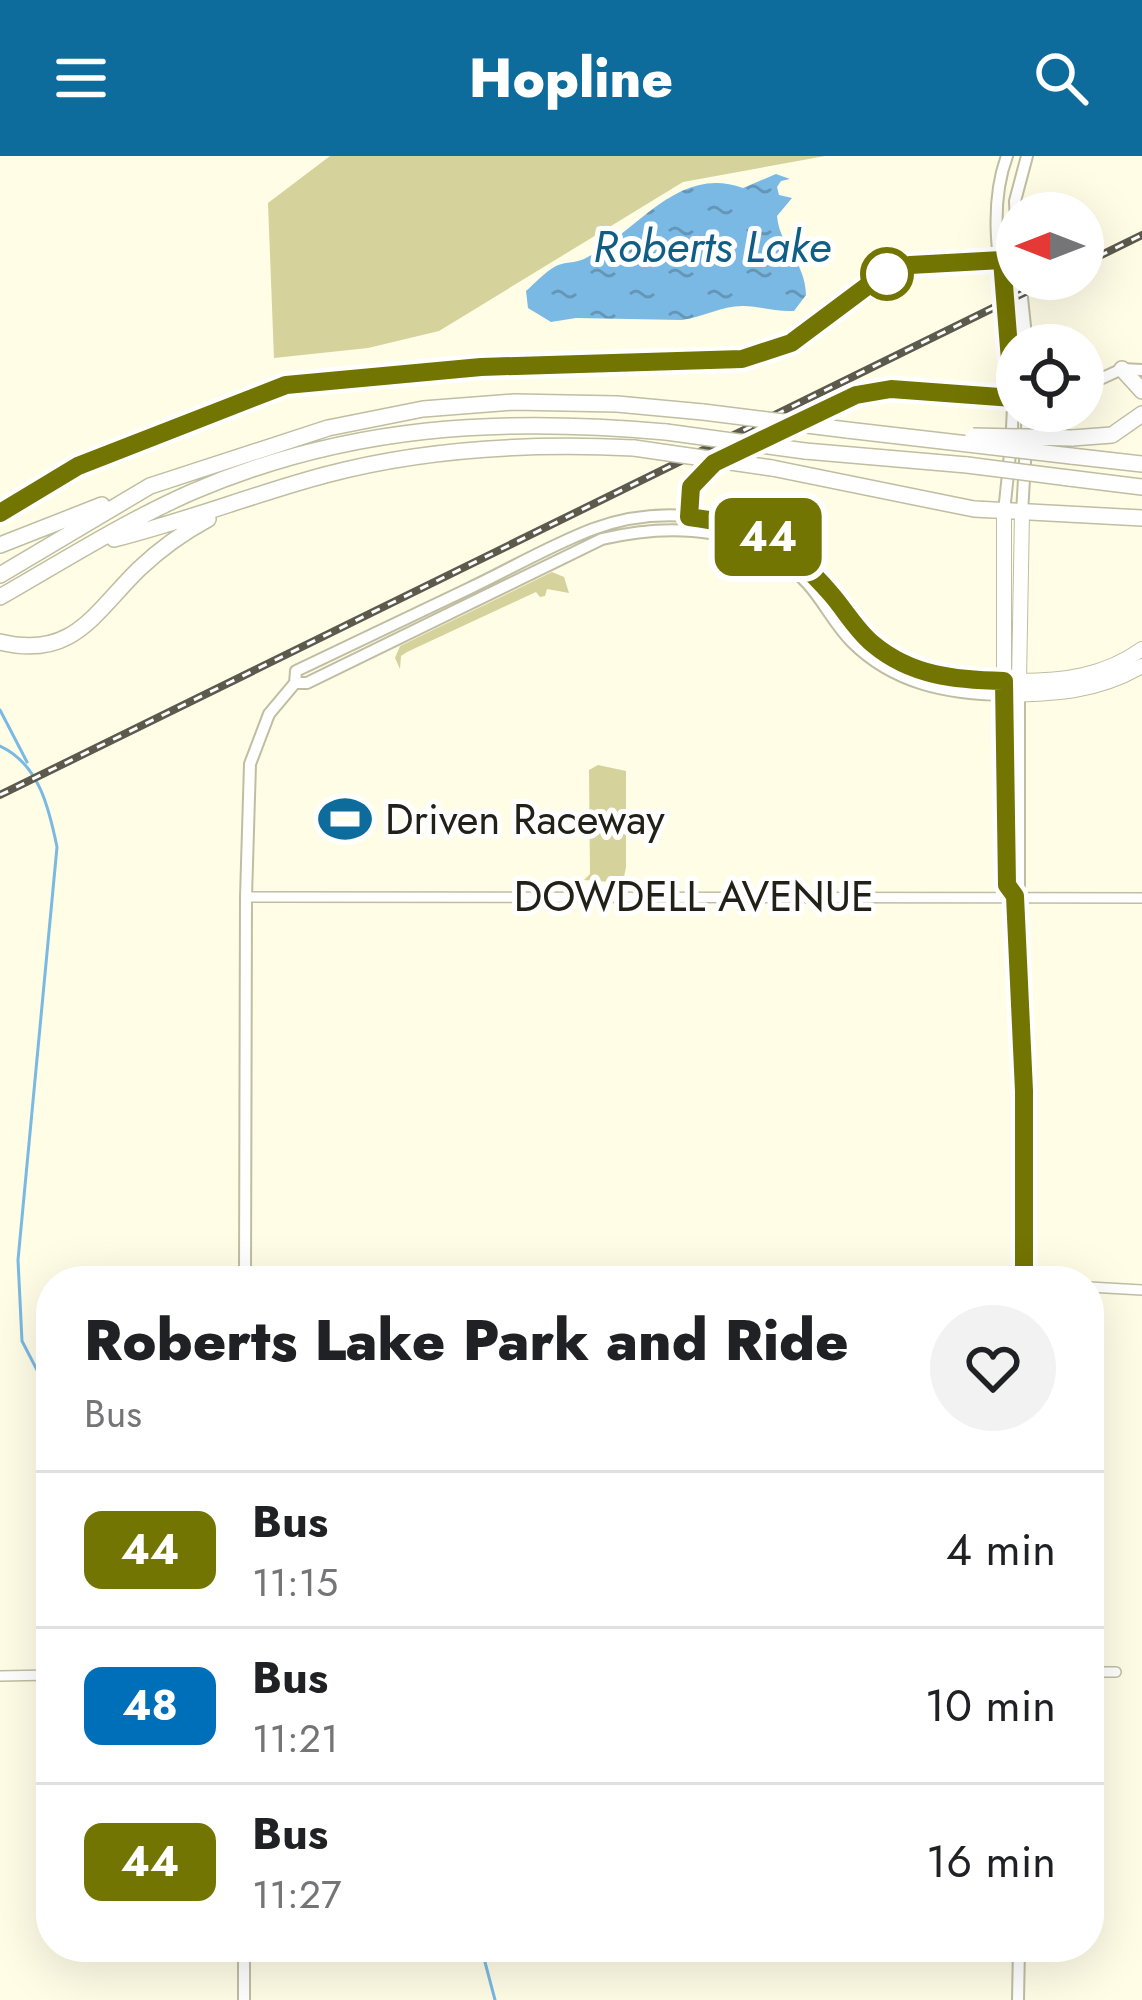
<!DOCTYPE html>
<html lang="en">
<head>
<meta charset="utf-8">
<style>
  body { margin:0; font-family:Jost,sans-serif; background:#f2f2f2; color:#202124; height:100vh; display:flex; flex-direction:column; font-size:45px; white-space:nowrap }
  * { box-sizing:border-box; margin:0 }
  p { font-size:39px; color:#757577 }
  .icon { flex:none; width:66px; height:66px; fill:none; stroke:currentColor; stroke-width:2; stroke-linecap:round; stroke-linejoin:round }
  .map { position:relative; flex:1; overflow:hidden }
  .details { position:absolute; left:36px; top:1110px; width:1068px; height:696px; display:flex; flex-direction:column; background:#fff; border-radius:48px; box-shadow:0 12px 48px #0002 }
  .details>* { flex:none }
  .badge { padding:0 24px; border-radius:18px; font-size:42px; line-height:78px }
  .needle { width:78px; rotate:270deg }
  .buttons { position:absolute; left:996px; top:36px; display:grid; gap:24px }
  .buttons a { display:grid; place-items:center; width:108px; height:108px; border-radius:50%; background:#fff; box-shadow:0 12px 48px #0002; font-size:60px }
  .map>.badge { position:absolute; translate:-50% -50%; box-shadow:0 0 0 6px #fff }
  .round { display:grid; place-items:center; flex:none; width:126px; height:126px; border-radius:63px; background:#f2f2f2 }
  .summary { display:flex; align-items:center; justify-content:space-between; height:204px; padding:0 48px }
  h1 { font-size:57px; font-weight:800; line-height:90px }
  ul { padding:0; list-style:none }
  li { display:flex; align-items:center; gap:36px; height:156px; padding:0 48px; border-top:3px solid #e0e0e0 }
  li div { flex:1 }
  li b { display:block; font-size:45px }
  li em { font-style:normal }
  li .badge { min-width:132px; font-weight:700; text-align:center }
  header { display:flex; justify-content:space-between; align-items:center; height:156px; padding:0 48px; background:#0d6c9b; color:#fff; font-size:54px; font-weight:800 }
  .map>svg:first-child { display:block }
  .grass { fill:#d5d29c }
  .water { fill:url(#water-ripples) }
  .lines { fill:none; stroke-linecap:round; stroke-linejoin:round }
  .stream { stroke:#7ab9e3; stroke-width:3 }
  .minor-casing { stroke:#bfbea2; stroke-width:12 }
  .tertiary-casing { stroke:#bfbea2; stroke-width:14 }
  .primary-casing { stroke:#bfbea2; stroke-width:16 }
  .motorway-casing { stroke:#bfbea2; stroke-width:18 }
  .minor { stroke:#fff; stroke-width:9 }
  .tertiary { stroke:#fff; stroke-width:10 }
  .primary { stroke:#fff; stroke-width:14 }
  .motorway { stroke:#fff; stroke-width:15 }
  .rail-casing { stroke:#5b5a4d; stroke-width:8 }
  .rail { stroke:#fff; stroke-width:3; stroke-dasharray:9; stroke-linecap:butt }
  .motorway-bridge-casing { stroke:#bfbea2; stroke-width:18; stroke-linecap:butt }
  .motorway-bridge { stroke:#fff; stroke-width:15 }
  .line-casing { stroke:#fff; stroke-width:27 }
  .line { stroke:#727501; stroke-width:18 }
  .stop-dot { fill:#fff; stroke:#727501; stroke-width:6 }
  .labels { text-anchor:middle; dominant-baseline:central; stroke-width:10; stroke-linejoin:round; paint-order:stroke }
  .poi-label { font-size:42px; fill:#222117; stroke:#fff; text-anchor:start }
  .street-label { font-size:42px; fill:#222117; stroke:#fff }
  .water-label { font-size:45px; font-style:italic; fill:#105d85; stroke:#fff }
</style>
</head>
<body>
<header><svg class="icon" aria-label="menu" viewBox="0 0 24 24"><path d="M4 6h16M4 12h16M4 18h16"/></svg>Hopline<svg class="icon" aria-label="search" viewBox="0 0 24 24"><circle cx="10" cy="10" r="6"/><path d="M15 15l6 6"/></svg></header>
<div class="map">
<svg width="1142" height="1844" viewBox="0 0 1142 1844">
  <defs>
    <pattern id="water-ripples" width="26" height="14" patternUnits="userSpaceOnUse" patternTransform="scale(3)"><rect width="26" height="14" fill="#7ab9e3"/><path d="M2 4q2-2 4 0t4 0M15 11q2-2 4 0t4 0" fill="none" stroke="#6496b7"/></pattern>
  </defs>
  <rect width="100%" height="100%" fill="#fffde6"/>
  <path class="grass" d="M330,0H825L683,26L439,175L368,192L274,202L268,47Z
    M552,416L564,421L569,437L547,433L545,440L540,441L536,436L407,496L401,500L400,513L395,502L400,490Z
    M598,609L626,615V711L623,726L617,731L612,726L584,724L590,718L589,614Z"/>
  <path class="water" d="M776,18L790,23L781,25L777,31L779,39L792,42L777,60C780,92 805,104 806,139L794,155C774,156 760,150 743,150C720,150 704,161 682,164L576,162L551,166L528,152L526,135C535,127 545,116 556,110C564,106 575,107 584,103C637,77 677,8 743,32Z"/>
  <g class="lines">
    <path class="stream" d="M0,554L27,606
      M0,590C39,608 49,652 57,691L18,1104L22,1185L51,1241
      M481,1791L495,1844"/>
    <g class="minor-casing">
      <path id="minor" d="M246,741L1142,742
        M1089,1131L1142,1134
        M1089,1516H1116
        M0,1520L51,1519"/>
    </g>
    <g class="tertiary-casing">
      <path id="tertiary" d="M1017,94L1015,45L1027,0
        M1020,123L1027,189
        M1083,231L1122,213L1142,214
        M1004,356C1009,307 1016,255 1012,205C1007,140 983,64 1007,0
        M0,357L78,309L286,229L481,211L742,203L792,187L878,122L909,109L1017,102
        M1022,357L1028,255
        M689,365L691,331L714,307L856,239L891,234L1017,242
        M295,527H307L602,383C673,366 756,370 808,428C824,446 835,469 852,486C894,528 948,538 1004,539L1007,729L1015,741
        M245,1125L246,741L250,608L269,558L295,527L296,515C354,487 412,460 470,432C510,413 551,389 593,373C661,348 746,357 800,405C821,423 836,446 854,467C898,521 953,525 1019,525V729L1015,741L1023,935L1024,1125
        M244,1791V1844
        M1018,1844L1019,1791"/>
    </g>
    <g class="primary-casing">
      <path id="primary" d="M1004,356V539C1055,538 1098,536 1142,510
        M1022,357L1019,525C1064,525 1104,520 1142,493"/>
    </g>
    <g class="motorway-casing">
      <path id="motorway" d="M1122,213L1142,235
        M847,274L968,288
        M1072,282L1112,279L1142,258
        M805,295L967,309
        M1071,300L1142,308
        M772,312L974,353L1142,362
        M1069,322L1142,331
        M114,383C186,365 254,338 325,319C426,292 531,287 634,292
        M0,389L102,349
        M0,419L150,330L328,272L423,253L514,246L617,248L703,256
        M0,441C63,405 126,365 192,336C348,269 500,261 666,276
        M0,486C73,504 94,457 139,413C159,394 184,376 208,363"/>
    </g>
    <use href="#minor" class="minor"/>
    <use href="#tertiary" class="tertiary"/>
    <use href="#primary" class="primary"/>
    <use href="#motorway" class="motorway"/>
    <g class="rail-casing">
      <path id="rail" d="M1083,108L1142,79
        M0,639L1052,123"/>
    </g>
    <use href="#rail" class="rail"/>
    <g class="motorway-bridge-casing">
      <path id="motorway-bridge" d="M703,256L847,274
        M666,276L805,295
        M973,280L1072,282
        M968,288L1071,300
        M634,292L772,312
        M967,309L1069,322"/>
    </g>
    <use href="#motorway-bridge" class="motorway-bridge"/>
  </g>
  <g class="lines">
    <g class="line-casing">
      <path id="line" d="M0,357L78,310L286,229L481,211L742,203L791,187L878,122L910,109L1002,104L1013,242L891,233L856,239L714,307L691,331L689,361C750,368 791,391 831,438C845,454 856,474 873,488C911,520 956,524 1004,525L1007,729L1015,740L1024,935V1125"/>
    </g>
    <use href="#line" class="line"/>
  </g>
  <defs>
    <g id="stadium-bare" transform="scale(4.14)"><path d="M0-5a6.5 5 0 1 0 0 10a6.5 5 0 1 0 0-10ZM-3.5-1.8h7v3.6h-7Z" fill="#0d6c9b" stroke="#fff" stroke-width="2.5" paint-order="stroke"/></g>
  </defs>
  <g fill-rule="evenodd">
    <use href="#stadium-bare" x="345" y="663"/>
  </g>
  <circle class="stop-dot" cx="887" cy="118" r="24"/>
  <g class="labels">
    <g class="poi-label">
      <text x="385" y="663">Driven Raceway</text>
    </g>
    <g class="street-label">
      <text x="694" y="740">DOWDELL AVENUE</text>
    </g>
    <g class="water-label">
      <text x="712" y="90">Roberts Lake</text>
    </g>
  </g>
</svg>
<div class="buttons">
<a><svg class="needle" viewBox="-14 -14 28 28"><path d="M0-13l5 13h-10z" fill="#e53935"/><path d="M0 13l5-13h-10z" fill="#757577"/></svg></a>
<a><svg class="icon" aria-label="locate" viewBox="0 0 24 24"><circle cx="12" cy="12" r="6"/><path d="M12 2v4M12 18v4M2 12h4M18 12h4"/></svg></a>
</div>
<b class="badge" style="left:768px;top:381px;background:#727501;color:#fff">44</b>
<section class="details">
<div class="summary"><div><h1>Roberts Lake Park and Ride</h1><p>Bus</p></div><a class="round"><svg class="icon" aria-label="heart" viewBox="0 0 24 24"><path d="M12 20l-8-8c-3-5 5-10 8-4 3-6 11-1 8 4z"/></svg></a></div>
<ul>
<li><span class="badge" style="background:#727501;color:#fff">44</span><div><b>Bus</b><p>11:15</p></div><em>4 min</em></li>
<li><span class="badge" style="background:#006fba;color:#fff">48</span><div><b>Bus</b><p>11:21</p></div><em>10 min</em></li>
<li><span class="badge" style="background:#727501;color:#fff">44</span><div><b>Bus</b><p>11:27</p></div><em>16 min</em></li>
</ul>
</section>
</div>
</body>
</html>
